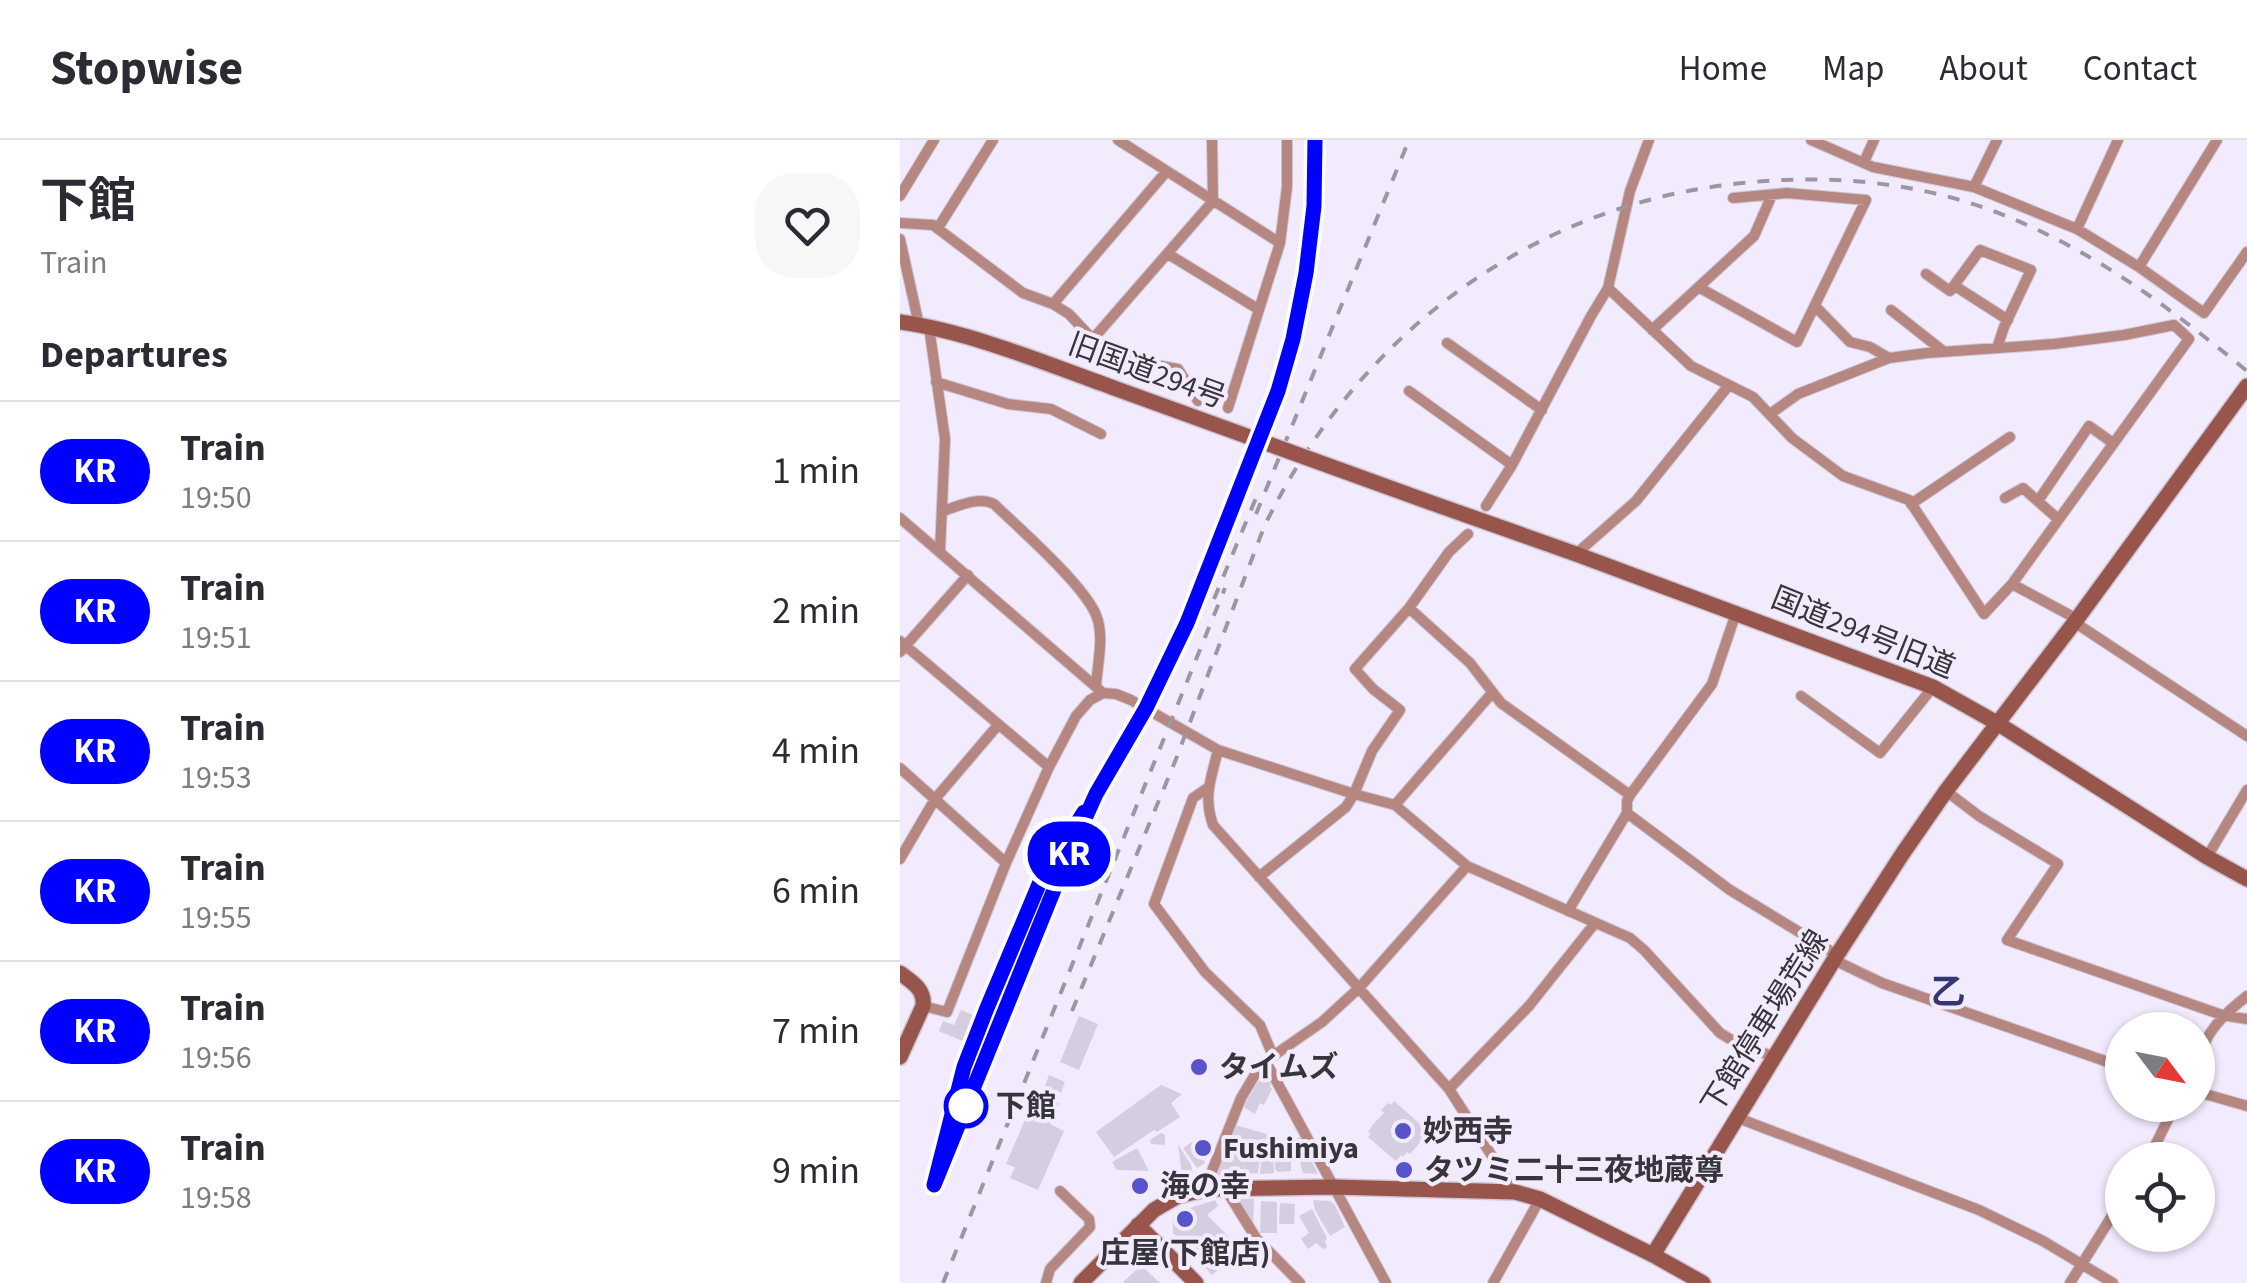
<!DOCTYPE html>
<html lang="en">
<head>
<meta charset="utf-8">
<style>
  body { margin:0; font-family:"Source Sans 3","Noto Sans JP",sans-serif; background:#f7f7f7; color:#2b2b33; height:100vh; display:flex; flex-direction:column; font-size:38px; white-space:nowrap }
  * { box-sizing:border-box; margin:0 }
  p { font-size:32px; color:#7c7c81 }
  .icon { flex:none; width:55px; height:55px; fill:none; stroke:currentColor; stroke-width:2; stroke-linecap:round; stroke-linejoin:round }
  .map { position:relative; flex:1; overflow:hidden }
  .sheet { display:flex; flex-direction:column; background:#fff; width:900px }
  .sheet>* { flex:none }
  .badge { padding:0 20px; border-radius:32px; font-size:35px; line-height:65px }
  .needle { width:65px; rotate:122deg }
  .tools { position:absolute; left:1205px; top:872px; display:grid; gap:20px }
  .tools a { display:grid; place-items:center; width:110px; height:110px; border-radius:50%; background:#fff; box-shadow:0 2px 8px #0004; font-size:50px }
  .map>.badge { position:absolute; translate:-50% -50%; box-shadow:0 0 0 5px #fff }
  h2 { padding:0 40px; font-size:38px; line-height:90px }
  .round { display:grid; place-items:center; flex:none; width:105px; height:105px; border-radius:40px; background:#f7f7f7 }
  .overview { display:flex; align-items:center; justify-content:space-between; height:170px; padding:0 40px }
  h1 { font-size:48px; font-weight:700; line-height:75px }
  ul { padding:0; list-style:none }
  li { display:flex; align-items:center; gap:30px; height:140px; padding:0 40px; border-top:2px solid #e1e1e2 }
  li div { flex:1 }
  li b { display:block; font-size:38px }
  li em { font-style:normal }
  li .badge { min-width:110px; font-weight:700; text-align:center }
  header { display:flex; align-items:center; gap:60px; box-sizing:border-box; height:140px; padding:0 50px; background:#fff; border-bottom:2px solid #e1e1e2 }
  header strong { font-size:48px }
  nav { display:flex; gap:55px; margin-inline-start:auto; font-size:35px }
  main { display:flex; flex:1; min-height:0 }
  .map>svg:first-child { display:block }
  .building { fill:#d5cee0 }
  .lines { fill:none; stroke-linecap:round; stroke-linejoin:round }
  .street-casing { stroke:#cdc6d6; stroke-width:12 }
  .secondary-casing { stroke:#cdc6d6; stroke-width:18 }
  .street { stroke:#b68780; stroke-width:10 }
  .secondary { stroke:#97554c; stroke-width:15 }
  .rail { stroke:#9c96a3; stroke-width:4; stroke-dasharray:12 12; stroke-linecap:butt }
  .secondary-bridge-casing { stroke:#cdc6d6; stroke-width:18; stroke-linecap:butt }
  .secondary-bridge { stroke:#97554c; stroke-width:15 }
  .line-casing { stroke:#fff; stroke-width:22 }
  .line { stroke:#00f; stroke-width:15 }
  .poi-dot { fill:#5753ca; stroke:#f2eafd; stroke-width:4 }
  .stop-dot { fill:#fff; stroke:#00f; stroke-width:5 }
  .labels { text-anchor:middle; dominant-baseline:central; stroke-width:8; stroke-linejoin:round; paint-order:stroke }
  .street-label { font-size:30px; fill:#37343b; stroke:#f2eafd }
  .poi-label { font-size:30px; font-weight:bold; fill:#37343b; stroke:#f2eafd; text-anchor:start }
  .stop-label { font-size:30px; font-weight:bold; fill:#37343b; stroke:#f2eafd; text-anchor:start }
  .quarter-label { font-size:35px; font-weight:bold; fill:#363772; stroke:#f2eafd }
</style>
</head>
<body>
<header>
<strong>Stopwise</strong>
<nav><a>Home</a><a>Map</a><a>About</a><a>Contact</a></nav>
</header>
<main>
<section class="sheet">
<div class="overview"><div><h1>下館</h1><p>Train</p></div><a class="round"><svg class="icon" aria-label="heart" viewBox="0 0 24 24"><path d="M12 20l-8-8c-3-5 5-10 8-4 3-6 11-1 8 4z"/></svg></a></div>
<h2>Departures</h2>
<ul>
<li><span class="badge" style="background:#00f;color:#fff">KR</span><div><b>Train</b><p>19:50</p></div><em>1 min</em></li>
<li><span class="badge" style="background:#00f;color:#fff">KR</span><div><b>Train</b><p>19:51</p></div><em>2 min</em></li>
<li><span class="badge" style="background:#00f;color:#fff">KR</span><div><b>Train</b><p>19:53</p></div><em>4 min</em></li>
<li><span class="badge" style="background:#00f;color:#fff">KR</span><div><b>Train</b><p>19:55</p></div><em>6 min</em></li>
<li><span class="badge" style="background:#00f;color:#fff">KR</span><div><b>Train</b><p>19:56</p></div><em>7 min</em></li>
<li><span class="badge" style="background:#00f;color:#fff">KR</span><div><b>Train</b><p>19:58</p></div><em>9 min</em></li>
</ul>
</section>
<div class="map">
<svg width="1347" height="1143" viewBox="0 0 1347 1143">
  <rect width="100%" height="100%" fill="#f2eafd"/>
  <path class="building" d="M61,870L94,884L84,910L39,891L43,881L54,885Z
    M179,876L198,884L179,930L160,922Z
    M149,935L165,942L161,953L157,951L155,958L149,956L152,949L145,946Z
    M362,935L367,937L371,944L370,947L372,949L364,965L360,963L355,974L343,967Z
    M261,945L282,954L271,963L280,977L257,992L254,990L214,1017L196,992Z
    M136,954L159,963L150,984L164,991L138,1050L110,1038L115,1027L106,1024Z
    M494,961L529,992L510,1014L507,1012L503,1017L501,1015L496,1021L468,997L471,994L468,992L473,984L484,973L481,970L488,963L491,965Z
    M335,985L374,996V999L379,1003L376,999L378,997L384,1005L400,997L406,1011L394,1018H387L379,1003L376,1009L367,1006L364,1009L332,999Z
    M261,993L265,995V1005L251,1004L250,1000Z
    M304,1000L312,1002L306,1020L300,1010Z
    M293,1001L305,1023L297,1028L283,1008Z
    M278,1004L291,1025L293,1034H282Z
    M237,1008L249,1031L217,1030L212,1022Z
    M361,1009L358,1033L315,1036L324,1016L333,1018L334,1011L357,1016Z
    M375,1010H382L384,1019H381L391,1020V1031L378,1032L375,1029Z
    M362,1011H373L374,1033L360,1034Z
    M408,1014L418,1034L403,1033L399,1018Z
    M337,1059H354L353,1088Z
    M315,1060L318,1066L307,1075L341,1109L312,1135L273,1093V1076L284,1070Z
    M413,1060L430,1061L435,1065L445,1087L430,1096L415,1070Z
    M361,1061L377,1062V1093H360Z
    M380,1063L395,1064L394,1084H379Z
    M412,1069L427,1098L425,1101L427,1107L423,1109L416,1103L408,1109L401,1099L409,1093L399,1076Z
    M245,1129L260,1143H222L236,1130Z"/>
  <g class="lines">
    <g class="street-casing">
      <path id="street" d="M218,0L380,103
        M911,0L973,27L1074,47L1177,89L1239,127L1304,173L1347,112
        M964,22L974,0
        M1074,47L1097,0
        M0,56L34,0
        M0,83L33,85L123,153L153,164L169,174L201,208L233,221L278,229L298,261
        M38,88L93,0
        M1177,89L1218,0
        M0,99L19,185
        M268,114L358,169
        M1239,127L1317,0
        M1026,134L1050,151L1080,110L1131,130L1104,187L1097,208
        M1055,146L1108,180
        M708,148L791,226L853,257L892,298L943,336L1009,360L1084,474L1112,444L1289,199L1274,185L1224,195L1154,204L1027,213L989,218L898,254L870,274
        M800,148L897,202L966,60L887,53L833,58
        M153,164L266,32
        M915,166L950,202L970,207L989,218
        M991,170L1043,211
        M29,187L45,299L40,411
        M752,190L854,96L872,55
        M192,200L313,61L312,0
        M547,203L642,270
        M36,242L108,264L151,269L201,294
        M509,251L612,325
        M328,268L380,103L387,47V0
        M1105,358L1123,348L1158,379
        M1138,361L1189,286L1213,303
        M1011,364L1110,297
        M586,366L612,325L691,176L708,148L730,51L749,0
        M43,371C59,366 78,356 94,364C120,389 184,445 196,475C205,496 197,525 196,547
        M0,378L203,553L216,554L231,560L318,610L454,654L495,665L567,726L730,798L744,810L820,893L840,905L875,917
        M676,414L736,361L829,245
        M1112,444L1177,479
        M509,468L570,523L601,563L730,655
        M1174,482L1347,596
        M0,501L149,627
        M0,512L68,435
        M901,556L980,613L1033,547
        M318,610C311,639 303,656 313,685L549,949L615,1052
        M0,628L106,723
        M309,647L293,658L254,764L305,832L360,885L373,916
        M1046,651L1079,676L1158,724L1107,800L1322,875L1347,879
        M495,665L592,553
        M727,673L830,750L937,815
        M1307,717L1347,650
        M0,719L35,659L98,585
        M359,737L446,667L454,654L472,611L500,570L473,549L455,529L509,468L549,412L568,394
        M668,771L727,673V661L730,655L812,544L836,473
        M934,820L982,843L1222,927
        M23,866L47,872L106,723L149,627L176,576L190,560L203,553
        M1298,921C1305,892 1324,874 1347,856
        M366,922L486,1143
        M549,949L629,866L695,783
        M1298,952L1347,966
        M838,978L1079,1070L1143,1101L1213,1143
        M1248,1020L1275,965
        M325,1048L356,1098L400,1143
        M308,1049L310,1036L341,958L359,928L373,916L422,882L459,848L567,726
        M146,1143L150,1129L190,1087L189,1079L160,1051
        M593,1143L640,1059
        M1170,1143L1222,1060"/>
    </g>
    <g class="secondary-casing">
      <path id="secondary" d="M0,182C71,192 147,224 214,248
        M529,362L676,414L1033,547L1097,583L1307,717L1347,739
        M0,833C12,842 25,849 23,866L0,917
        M238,1085L296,1143
        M753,1115L937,815L1003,713L1046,651L1177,479L1347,246
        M181,1143L254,1070L278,1056L308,1049L434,1047L615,1052L640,1059L753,1115L803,1143"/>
    </g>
    <use href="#street" class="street"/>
    <use href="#secondary" class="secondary"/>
    <path class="rail" d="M356,374L509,0
      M314,459L356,358
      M172,871L276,619L364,387C458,192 636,60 853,42C931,35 1011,42 1085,68C1187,105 1264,163 1347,231
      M63,972L165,722
      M34,1045L64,927L131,761L151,724L246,568L268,527L379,251L393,199L406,133L414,66L415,0
      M43,1143L325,448"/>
    <g class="secondary-bridge-casing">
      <path id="secondary-bridge" d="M214,248L529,362"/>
    </g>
    <use href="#secondary-bridge" class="secondary-bridge"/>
  </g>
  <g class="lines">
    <g class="line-casing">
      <path id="line" d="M184,672L140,742L87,868L64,927L34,1045L162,730L196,654L246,568L287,483L378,251L393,199L406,133L414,66L415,0"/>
    </g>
    <use href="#line" class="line"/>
  </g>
  <g class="poi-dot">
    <circle cx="299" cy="927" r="10"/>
    <circle cx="503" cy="991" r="10"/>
    <circle cx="303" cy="1008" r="10"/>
    <circle cx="504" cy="1030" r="10"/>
    <circle cx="240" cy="1046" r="10"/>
    <circle cx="285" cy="1079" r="10"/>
  </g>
  <circle class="stop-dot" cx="66" cy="966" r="20"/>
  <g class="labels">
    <g class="street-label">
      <text transform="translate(247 231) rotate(20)">旧国道294号</text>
      <text transform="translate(963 493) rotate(22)">国道294号旧道</text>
      <text transform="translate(865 882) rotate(-58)">下館停車場荒線</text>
    </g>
    <g class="poi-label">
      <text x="319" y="927">タイムズ</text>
      <text x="523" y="991">妙西寺</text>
      <text x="323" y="1008">Fushimiya</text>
      <text x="524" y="1030">タツミ二十三夜地蔵尊</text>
      <text x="260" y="1046">海の幸</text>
      <text x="285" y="1113" text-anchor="middle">庄屋(下館店)</text>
    </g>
    <g class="stop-label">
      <text x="96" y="966">下館</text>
    </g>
    <g class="quarter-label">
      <text x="1048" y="853">乙</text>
    </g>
  </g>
</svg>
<div class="tools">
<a><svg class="needle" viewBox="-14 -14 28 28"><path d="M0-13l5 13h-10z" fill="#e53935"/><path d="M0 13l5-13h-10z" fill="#7c7c81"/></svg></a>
<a><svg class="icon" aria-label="locate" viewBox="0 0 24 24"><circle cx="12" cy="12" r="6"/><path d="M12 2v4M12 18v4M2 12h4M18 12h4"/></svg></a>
</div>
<b class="badge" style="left:169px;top:714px;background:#00f;color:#fff">KR</b>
</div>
</main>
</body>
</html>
